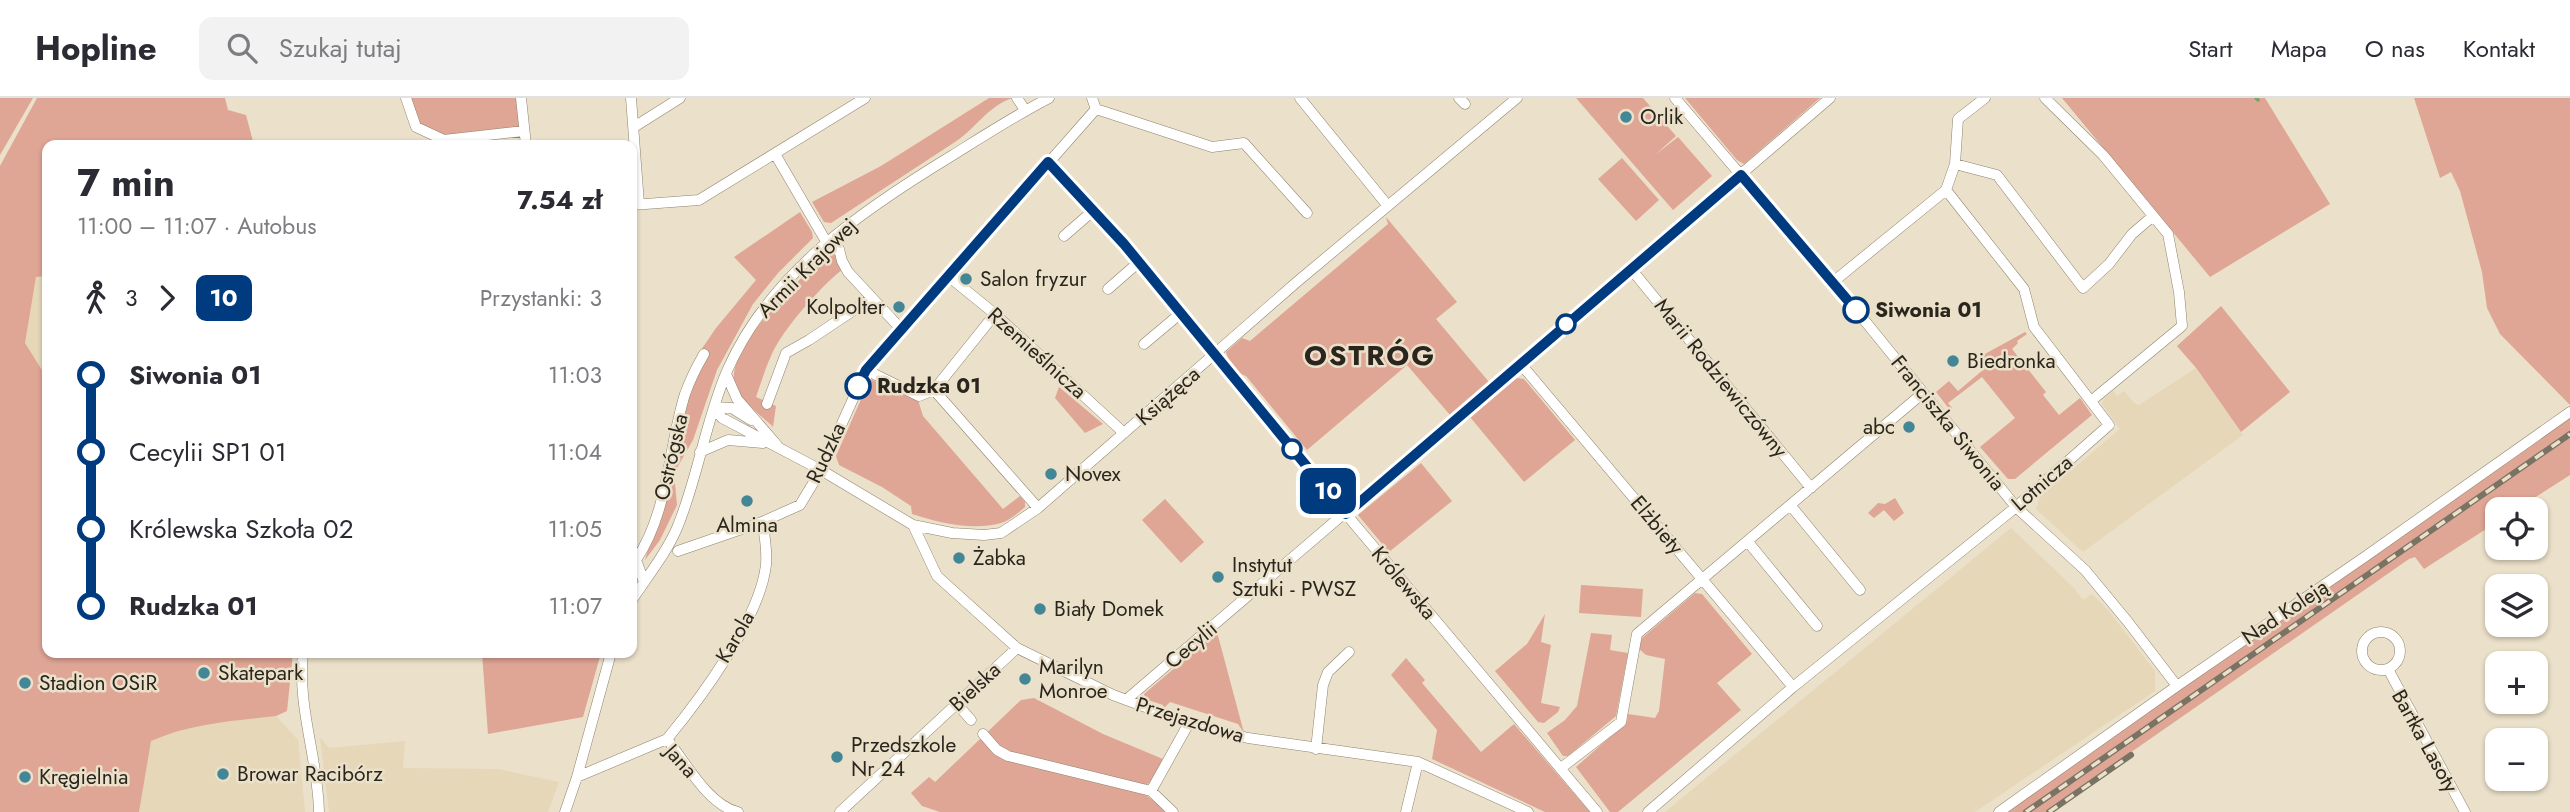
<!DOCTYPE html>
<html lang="pl">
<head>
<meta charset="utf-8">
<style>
  body { margin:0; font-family:Jost,sans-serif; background:#f2f2f3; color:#2b2b33; height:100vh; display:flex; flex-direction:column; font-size:26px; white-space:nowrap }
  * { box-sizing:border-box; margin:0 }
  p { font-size:23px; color:#7c7c81 }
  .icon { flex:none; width:38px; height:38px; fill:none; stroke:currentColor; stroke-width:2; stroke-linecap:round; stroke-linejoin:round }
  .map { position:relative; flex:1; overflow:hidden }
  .sheet { position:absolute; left:42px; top:42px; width:595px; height:518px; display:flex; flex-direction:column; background:#fff; border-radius:14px; box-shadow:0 2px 5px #0004 }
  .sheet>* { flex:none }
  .badge { padding:0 14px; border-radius:10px; font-size:24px; line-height:46px }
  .controls { position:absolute; left:2485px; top:399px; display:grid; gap:14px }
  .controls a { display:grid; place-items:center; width:63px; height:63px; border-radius:14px; background:#fff; box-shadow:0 2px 5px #0004; font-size:35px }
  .map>.badge { position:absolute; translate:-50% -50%; box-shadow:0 0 0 4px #fff }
  .legs { display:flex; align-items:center; gap:10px; height:77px; padding:0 35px; font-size:23px }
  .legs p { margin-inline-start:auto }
  .head { display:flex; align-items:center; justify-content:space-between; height:119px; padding:0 35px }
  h1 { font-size:38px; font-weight:700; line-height:52px }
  ul { padding:0 35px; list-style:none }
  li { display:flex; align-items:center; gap:24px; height:77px; font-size:26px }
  li i { display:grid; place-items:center; width:10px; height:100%; margin:0 9px; background:currentColor }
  li i::after { content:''; width:18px; height:18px; margin:-9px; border:5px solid; border-radius:50%; background:#fff }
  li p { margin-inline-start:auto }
  li:first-child i { background:linear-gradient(#0000 50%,currentColor 0) }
  li:last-child i { background:linear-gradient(currentColor 50%,#0000 0) }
  header { display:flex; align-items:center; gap:42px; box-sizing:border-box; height:98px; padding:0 35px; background:#fff; border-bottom:2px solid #e1e1e2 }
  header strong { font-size:33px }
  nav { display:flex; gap:38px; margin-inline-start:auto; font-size:24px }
  .search { width:490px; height:63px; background:#f2f2f3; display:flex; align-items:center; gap:18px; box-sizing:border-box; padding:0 24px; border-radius:14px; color:#7c7c81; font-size:26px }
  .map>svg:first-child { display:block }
  .built { fill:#e5d7b8 }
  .green { fill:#dfa595 }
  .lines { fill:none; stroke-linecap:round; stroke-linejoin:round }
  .stream { stroke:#78a667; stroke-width:3.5 }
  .minor-casing { stroke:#8d836e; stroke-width:11 }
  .minor { stroke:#fff; stroke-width:10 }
  .rail-casing { stroke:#797364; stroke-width:6 }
  .rail { stroke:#ebe0c9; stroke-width:3.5; stroke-dasharray:10; stroke-linecap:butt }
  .line-1-casing { stroke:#fff; stroke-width:16 }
  .line-1 { stroke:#003b80; stroke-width:10 }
  .poi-dot { fill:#438695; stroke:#ebe0c9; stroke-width:2.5 }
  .stop-1-dot { fill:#fff; stroke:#003b80; stroke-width:3.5 }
  .labels { text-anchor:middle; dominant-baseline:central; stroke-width:5; stroke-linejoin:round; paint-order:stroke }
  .poi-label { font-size:21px; fill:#2a261d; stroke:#ebe0c9; text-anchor:start }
  .street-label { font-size:21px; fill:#2a261d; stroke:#ebe0c9 }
  .stop-label { font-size:21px; font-weight:bold; fill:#2a261d; stroke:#ebe0c9; text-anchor:start }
  .district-label { font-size:28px; font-weight:bold; letter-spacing:2px; fill:#2a261d; stroke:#ebe0c9 }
</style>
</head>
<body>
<header>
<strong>Hopline</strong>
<div class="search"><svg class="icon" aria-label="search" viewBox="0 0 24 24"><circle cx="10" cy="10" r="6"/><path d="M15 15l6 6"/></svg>Szukaj tutaj</div>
<nav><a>Start</a><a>Mapa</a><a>O nas</a><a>Kontakt</a></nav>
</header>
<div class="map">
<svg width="2570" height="714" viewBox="0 0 2570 714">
  <rect width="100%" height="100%" fill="#ebe0c9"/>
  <path class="built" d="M47,178V280L25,245L36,179Z
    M2196,270L2243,337L2083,454L2036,411L2040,399L2120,331L2102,306L2104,300L2113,293L2118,298L2124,293L2135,306L2139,307Z
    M2011,430L2074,490L2083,502L2092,496L2108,512L2155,573V593L1975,714H1665Z
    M276,618L298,642L305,714H139L150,643L171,634L202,626Z
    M320,639L329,650L405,643L403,670L498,671L559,684L548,714H329Z"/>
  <path class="green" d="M0,0H33L0,57Z
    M37,0H225L228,12L246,17L254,47H47V178L36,179L25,245L47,280V555H293L287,613L276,618C233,623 191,625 151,643L139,714H0V68Z
    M406,0H521L524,33L444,42L416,29Z
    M989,0H1013C989,7 975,31 955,44L831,125L824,124L812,104L881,68Z
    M1576,0H1643L1676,38L1655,57L1678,39L1712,78L1673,112Z
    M1685,0H1820L1744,66L1737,62Z
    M2062,0H2265L2330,106L2210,179Z
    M2414,0H2570V307L2500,236L2487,210L2482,174L2460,93L2451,74L2440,80Z
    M1622,60L1659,102L1636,123L1598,81Z
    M800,114L812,134L813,140L778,175L753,206L717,272L693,342L674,375L677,407L660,442L645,462L701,252L716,230L756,182L734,159Z
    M1386,119L1457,204L1436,221L1489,284L1450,317L1407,267L1307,352L1246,278C1235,275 1229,265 1226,254L1242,240L1250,243L1388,126Z
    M832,151L843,171C821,188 782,232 771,258C765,271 761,285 756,299L776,308L773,329C762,318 737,301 734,284C729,245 805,176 832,151Z
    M2221,208L2290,294L2241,334L2197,271L2177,248Z
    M2025,234L2027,236L2017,243L2018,245L2012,251L2046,294L2043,297L2059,317L2080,300L2092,317L2015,381H2008L1980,349L2015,320L1982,279L1948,305L1952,310L1950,312L1936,294L1949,283L1958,293L1983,272L1974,262Z
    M1517,280L1524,281L1575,342L1524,384L1470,319Z
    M870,281L918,302L923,318L1003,411L1020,398L1025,404V409C1018,415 1010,422 1001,425C973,433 939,425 912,416L911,408L882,389L839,367L836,358Z
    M1059,289L1103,326L1085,335L1055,300Z
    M2570,308V377L2517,411H2497V424L2424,471L2415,459L2409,461L2045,714H2004L2415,428Z
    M1421,365L1452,403L1389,454L1358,417Z
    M1895,400L1904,415L1894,423L1884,412L1874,420L1868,415L1878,405L1885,406Z
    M1165,401L1204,444L1181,465L1142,422Z
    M1581,487L1643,491L1641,519L1579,515Z
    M1695,495L1702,496L1752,556L1717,585L1741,612L1618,714H1610L1576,669L1627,624L1628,616L1655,620L1659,613L1665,561L1646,557L1638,550L1641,541Z
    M1545,516L1541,544L1551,547L1541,605L1560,609L1558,614L1544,625L1538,624L1495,573L1527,546Z
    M1217,534L1244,635L1238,626L1170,604L1164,610L1163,607L1145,601L1144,596Z
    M1591,535L1612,537L1610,552L1628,555L1616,618L1568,658H1563L1547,635L1565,622L1577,608Z
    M482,555H601L583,619L488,636Z
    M1406,560L1425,582L1422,585L1481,654L1514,626L1590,714H1545L1432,661L1437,632L1391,577Z
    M1034,600L1103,636L1163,661L1151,684L1138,691L1168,714H940L922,708L911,695L929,679L935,684L1021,602Z"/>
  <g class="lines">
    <path class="stream" d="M2256,0L2258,2"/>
    <g class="minor-casing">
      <path id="minor" d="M406,0L416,29L444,42L524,33
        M521,0L526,47
        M631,0L639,106
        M1017,0L1025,12
        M1300,0L1388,108
        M1459,0L1465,6
        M1675,0L1856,212L2016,409L2085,472L2128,524L2177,588
        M2045,0L2103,57L2168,136L2179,194L2182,228L2091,303
        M1096,11L1212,49L1244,45L1307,115
        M634,29L680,0
        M775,56L827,145
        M1048,64L1124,146L1346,416L1597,714
        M1955,66L1997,77L2083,190L2109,166L2132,136L2153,118
        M632,107L699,102L865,0
        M1064,138L1094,112
        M839,151L842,163L848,174L901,231
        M1631,171L1811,390
        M947,177L995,216L1124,335
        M1833,184L1946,92L1955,66L1958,21L1985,0
        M1108,191L1139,164
        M1144,246L1181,215
        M1520,265L1793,589
        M866,272L919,298L934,292L995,216
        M726,276L737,301L777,347
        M934,292L1038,410
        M767,306L786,255L809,242L872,200
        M714,309L722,320L821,372L913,427L952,435L984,437L1001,435L1038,410L1298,183L1517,0
        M714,309L732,310L751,322
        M700,354L728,342L763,345
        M1791,408L1860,492
        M913,427L937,478L1017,550L1113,597L1189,625L1248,640L1418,664L1528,714
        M1748,444L1817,528
        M632,451L644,484
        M678,453L762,424L800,407L821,372L866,272L1096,11L1092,0
        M636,462C669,413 668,350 685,296C690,282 697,268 704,256
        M632,502C647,479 666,456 677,430C698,380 705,324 727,273C770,174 864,111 953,57C985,37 1016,17 1049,0
        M2362 553a19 19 0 1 1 38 0a19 19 0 1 1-38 0Z
        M303,555C297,609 318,660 319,714
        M2388,571L2465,714
        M1126,602L1830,0
        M957,606L971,622
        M983,636L997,652L1008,658L1151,693L1189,625
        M667,641C701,600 760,520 766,467C767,452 765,438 762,424
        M1316,651L1323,587L1328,574L1349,554
        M1561,670L1621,624L1637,536L1923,295
        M577,679L667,641C686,665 708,707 738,714
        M1151,693L1173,714
        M565,714L577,679L611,555
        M840,714L1017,550
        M1406,714L1418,664
        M1648,714L1793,589L2016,409L2109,327L2034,229L2024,191L1946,92
        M1999,714L2177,588L2366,458L2570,314"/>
    </g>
    <use href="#minor" class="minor"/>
    <g class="rail-casing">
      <path id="rail" d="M2026,714L2570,336
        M2049,714L2131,657"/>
    </g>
    <use href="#rail" class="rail"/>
  </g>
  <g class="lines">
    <g class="line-1-casing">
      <path id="line-1" d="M858,288L866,272L1048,64L1124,146L1346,416L1741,77L1856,212"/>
    </g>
    <use href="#line-1" class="line-1"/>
  </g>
  <g class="poi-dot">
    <circle cx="1626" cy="19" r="7"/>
    <circle cx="966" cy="181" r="7"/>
    <circle cx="899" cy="209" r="7"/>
    <circle cx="1953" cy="263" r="7"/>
    <circle cx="1909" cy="329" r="7"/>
    <circle cx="1051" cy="376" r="7"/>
    <circle cx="747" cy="403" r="7"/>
    <circle cx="959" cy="460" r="7"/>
    <circle cx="1218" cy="479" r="7"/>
    <circle cx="1040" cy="511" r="7"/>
    <circle cx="204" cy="575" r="7"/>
    <circle cx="1025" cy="581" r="7"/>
    <circle cx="25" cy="585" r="7"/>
    <circle cx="837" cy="659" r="7"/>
    <circle cx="223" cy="676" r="7"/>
    <circle cx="25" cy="679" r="7"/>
  </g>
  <g class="stop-1-dot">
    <circle cx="1856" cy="212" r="12"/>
    <circle cx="1566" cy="226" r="9"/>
    <circle cx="858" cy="288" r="12"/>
    <circle cx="1292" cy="351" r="9"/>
  </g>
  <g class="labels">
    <g class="poi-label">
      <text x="1640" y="19">Orlik</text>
      <text x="980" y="181">Salon fryzur</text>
      <text x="885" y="209" text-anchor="end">Kolpolter</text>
      <text x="1967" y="263">Biedronka</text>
      <text x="1895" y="329" text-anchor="end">abc</text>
      <text x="1065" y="376">Novex</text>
      <text x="747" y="427" text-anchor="middle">Almina</text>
      <text x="973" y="460">Żabka</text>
      <text x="1232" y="467">Instytut<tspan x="1232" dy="24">Sztuki - PWSZ</tspan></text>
      <text x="1054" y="511">Biały Domek</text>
      <text x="1039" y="569">Marilyn<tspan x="1039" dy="24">Monroe</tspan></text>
      <text x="218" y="575">Skatepark</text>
      <text x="39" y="585">Stadion OSiR</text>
      <text x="851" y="647">Przedszkole<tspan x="851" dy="24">Nr 24</tspan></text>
      <text x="237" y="676">Browar Racibórz</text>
      <text x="39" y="679">Kręgielnia</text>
    </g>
    <g class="street-label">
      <text transform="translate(807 170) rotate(-45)">Armii Krajowej</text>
      <text transform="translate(1037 255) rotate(42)">Rzemieślnicza</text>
      <text transform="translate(1721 280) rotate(51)">Marii Rodziewiczówny</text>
      <text transform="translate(1168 298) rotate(-41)">Książęca</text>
      <text transform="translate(1948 325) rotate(51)">Franciszka Siwonia</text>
      <text transform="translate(826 355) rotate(-65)">Rudzka</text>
      <text transform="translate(671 359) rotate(-77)">Ostrógska</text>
      <text transform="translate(2042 385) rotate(-41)">Lotnicza</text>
      <text transform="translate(1657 427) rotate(50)">Elżbiety</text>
      <text transform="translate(1404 485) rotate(50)">Królewska</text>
      <text transform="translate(2285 514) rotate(-34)">Nad Koleją</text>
      <text transform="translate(735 539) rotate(-60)">Karola</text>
      <text transform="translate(1191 547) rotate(-40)">Cecylii</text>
      <text transform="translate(975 589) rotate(-43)">Bielska</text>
      <text transform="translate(1190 622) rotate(17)">Przejazdowa</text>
      <text transform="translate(2425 643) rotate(61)">Bartka Lasoty</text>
      <text transform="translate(681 663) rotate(48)">Jana</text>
    </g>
    <g class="stop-label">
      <text x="1875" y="212">Siwonia 01</text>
      <text x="877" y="288">Rudzka 01</text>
    </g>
    <g class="district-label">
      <text x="1370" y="257">OSTRÓG</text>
    </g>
  </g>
</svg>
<div class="controls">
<a><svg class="icon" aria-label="locate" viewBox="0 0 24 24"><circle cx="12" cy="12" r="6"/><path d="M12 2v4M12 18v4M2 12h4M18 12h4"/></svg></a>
<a><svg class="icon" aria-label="layers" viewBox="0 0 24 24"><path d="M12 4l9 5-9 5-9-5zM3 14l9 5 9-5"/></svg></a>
<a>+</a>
<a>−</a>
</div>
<b class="badge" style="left:1328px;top:393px;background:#003b80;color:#fff">10</b>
<section class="sheet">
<div class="head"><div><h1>7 min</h1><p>11:00 – 11:07 · Autobus</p></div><b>7.54 zł</b></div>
<div class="legs"><svg class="icon" aria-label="walk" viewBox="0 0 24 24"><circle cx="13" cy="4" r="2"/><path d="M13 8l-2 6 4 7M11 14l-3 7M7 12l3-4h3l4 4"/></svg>3<svg class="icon" aria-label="forward" viewBox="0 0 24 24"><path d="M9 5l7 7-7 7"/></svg><b class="badge" style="background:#003b80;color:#fff">10</b><p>Przystanki: 3</p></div>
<ul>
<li><i style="color:#003b80"></i><b>Siwonia 01</b><p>11:03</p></li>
<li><i style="color:#003b80"></i><span>Cecylii SP1 01</span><p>11:04</p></li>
<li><i style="color:#003b80"></i><span>Królewska Szkoła 02</span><p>11:05</p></li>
<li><i style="color:#003b80"></i><b>Rudzka 01</b><p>11:07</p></li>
</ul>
</section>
</div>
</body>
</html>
